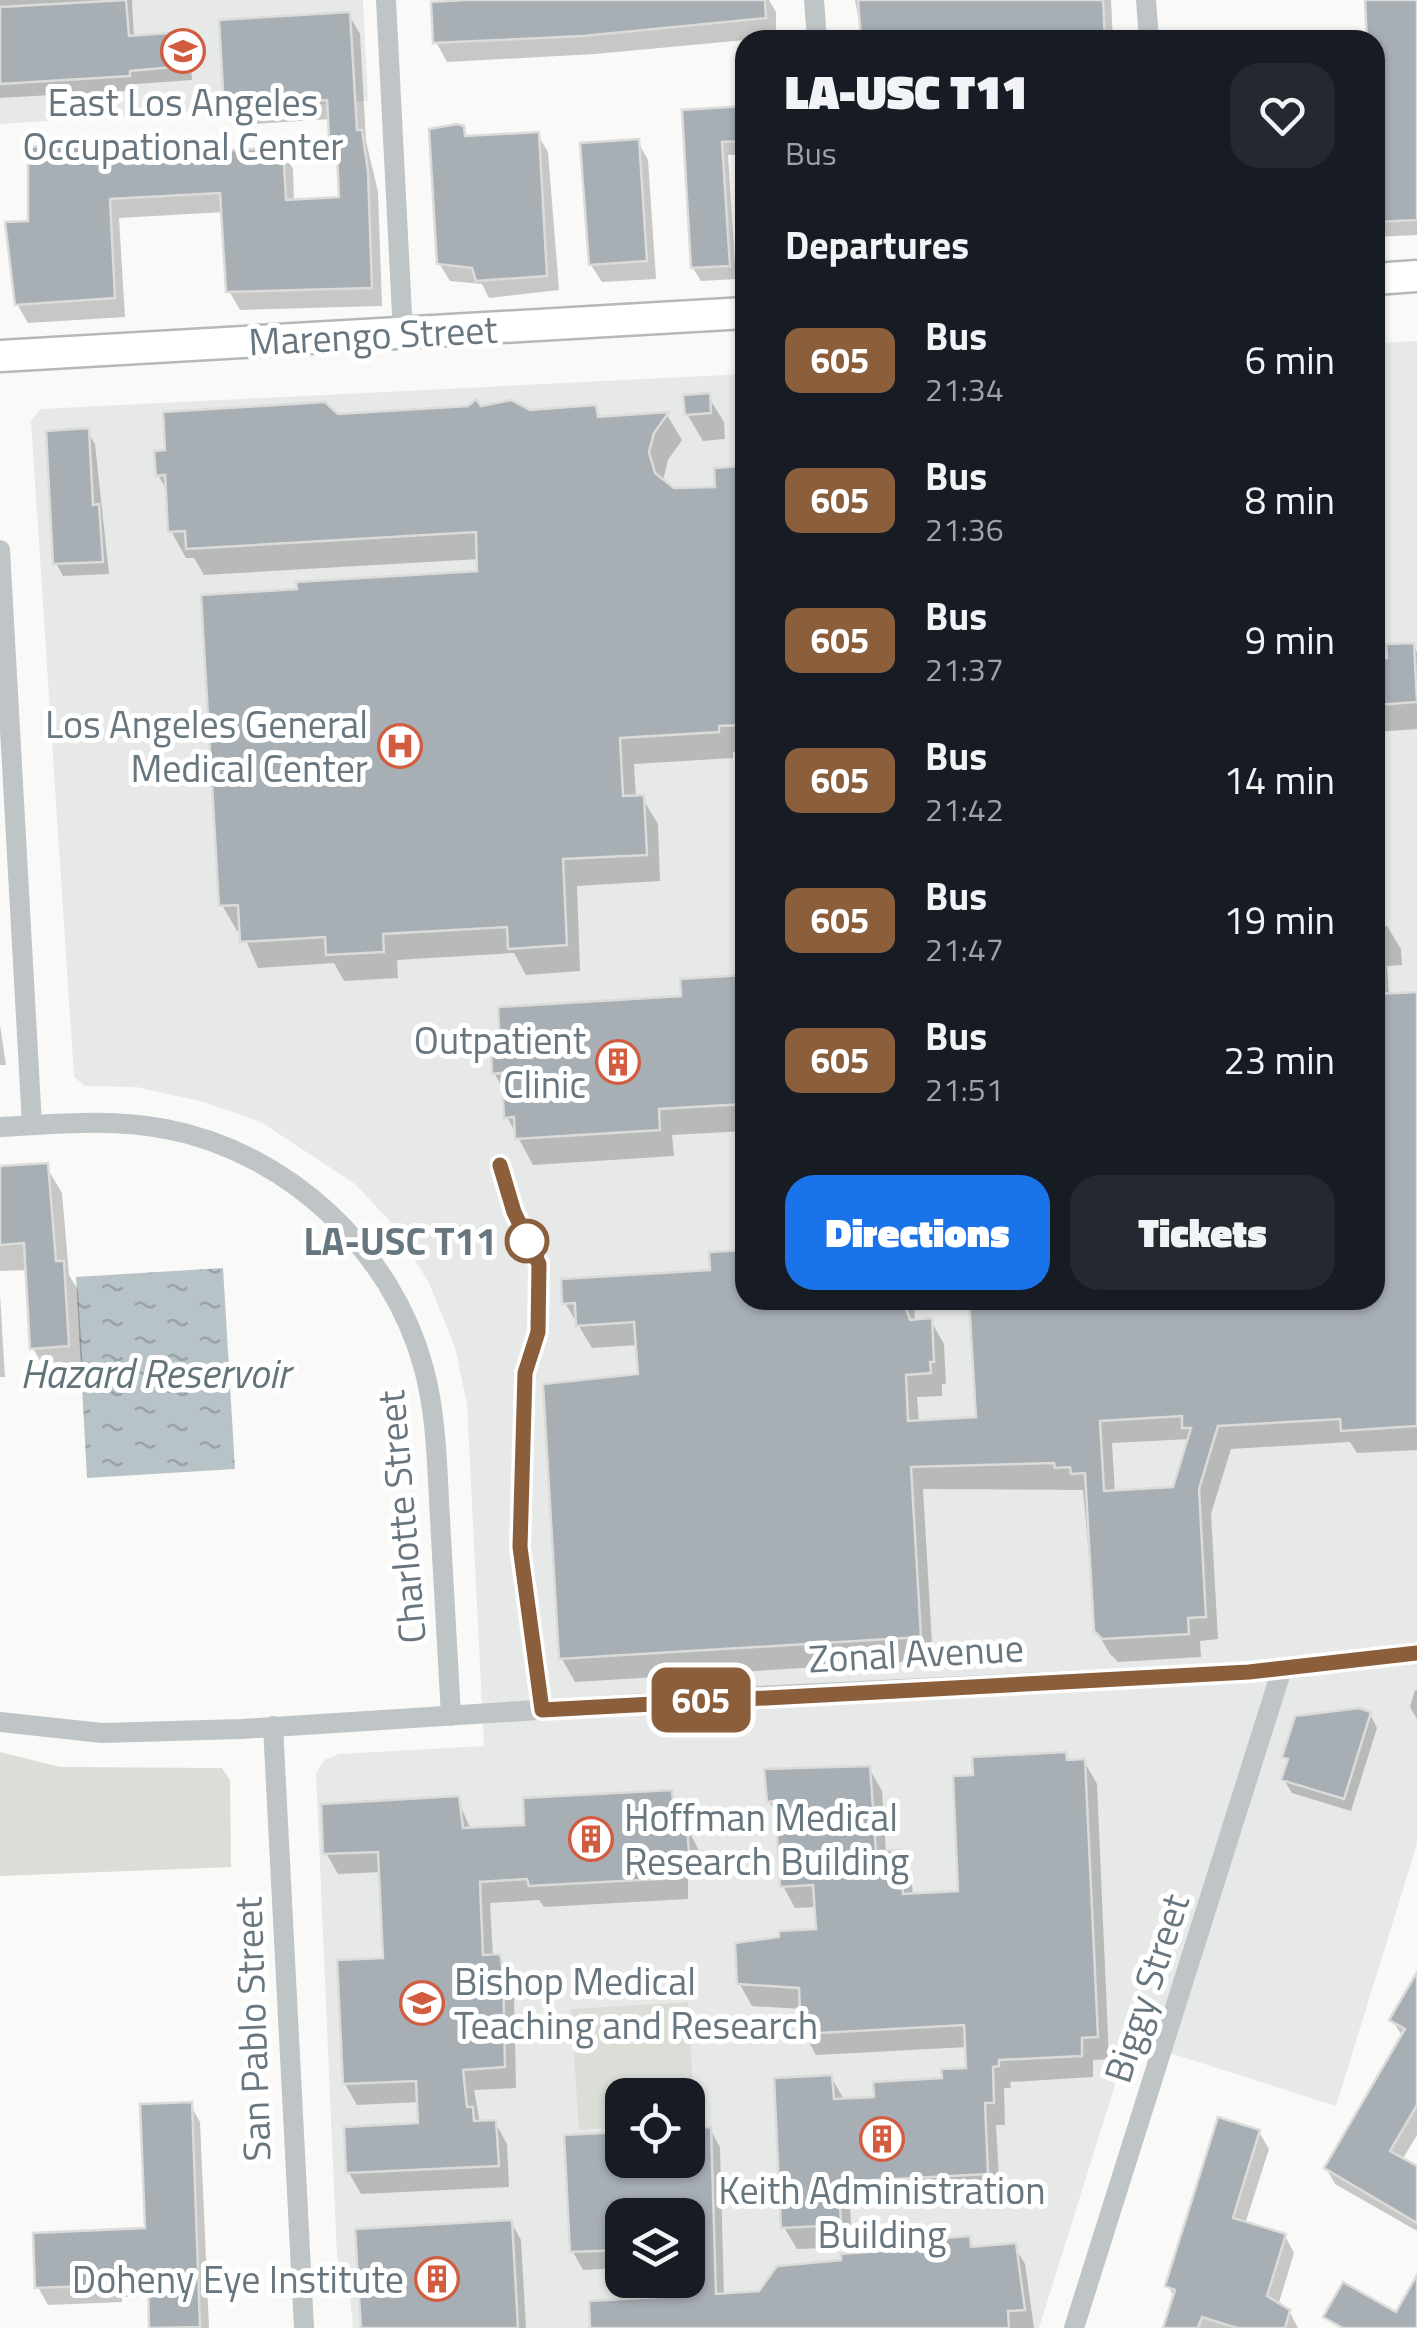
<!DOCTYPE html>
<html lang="en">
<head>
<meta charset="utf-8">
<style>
  body { margin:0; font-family:"Titillium Web",sans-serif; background:#242831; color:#f1f3f6; height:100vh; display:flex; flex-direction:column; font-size:38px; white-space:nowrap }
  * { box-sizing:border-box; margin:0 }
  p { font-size:32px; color:#9ea1a6 }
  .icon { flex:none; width:55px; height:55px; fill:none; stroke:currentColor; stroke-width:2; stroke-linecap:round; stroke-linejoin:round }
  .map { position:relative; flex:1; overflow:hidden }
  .details { position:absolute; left:735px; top:30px; width:650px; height:1280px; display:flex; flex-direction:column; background:#171b24; border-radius:30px; box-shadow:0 2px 8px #0004 }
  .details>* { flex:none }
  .badge { padding:0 20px; border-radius:15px; font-size:35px; line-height:65px }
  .controls { position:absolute; left:605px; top:2078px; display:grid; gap:20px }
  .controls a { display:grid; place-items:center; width:100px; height:100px; border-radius:20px; background:#171b24; box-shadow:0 2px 8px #0004; font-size:50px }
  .map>.badge { position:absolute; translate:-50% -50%; box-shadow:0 0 0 5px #fff }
  h2 { padding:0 50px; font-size:38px; line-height:90px }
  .round { display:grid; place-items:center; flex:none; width:105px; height:105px; border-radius:30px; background:#242831 }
  .summary { display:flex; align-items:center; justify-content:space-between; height:170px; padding:0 50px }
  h1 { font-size:48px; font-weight:800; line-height:75px }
  .button { display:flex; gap:20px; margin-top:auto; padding:20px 50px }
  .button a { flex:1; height:115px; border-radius:30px; background:#1a73e8; color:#fff; font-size:40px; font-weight:800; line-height:115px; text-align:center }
  .button a+a { background:#242831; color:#f1f3f6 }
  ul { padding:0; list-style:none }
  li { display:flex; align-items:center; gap:30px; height:140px; padding:0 50px }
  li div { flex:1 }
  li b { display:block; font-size:38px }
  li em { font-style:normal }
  li .badge { min-width:110px; font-weight:700; text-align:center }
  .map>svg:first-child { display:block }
  .built { fill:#e7e8e8; fill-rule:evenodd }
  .green { fill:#daded7 }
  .water { fill:url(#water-ripples) }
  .shadow { fill:#0003; fill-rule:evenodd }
  .building { fill:#a7aeb4; stroke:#dbdbda; stroke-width:2.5; fill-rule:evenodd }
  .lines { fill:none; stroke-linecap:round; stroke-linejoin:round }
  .primary-casing { stroke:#b3b8bb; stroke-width:35 }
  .minor { stroke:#bfc4c7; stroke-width:20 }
  .primary { stroke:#fff; stroke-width:30 }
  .line-casing { stroke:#fff; stroke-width:22 }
  .line { stroke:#8b5e3c; stroke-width:15 }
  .stop-dot { fill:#fff; stroke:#8b5e3c; stroke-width:5 }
  .labels { text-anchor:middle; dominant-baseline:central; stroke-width:10; stroke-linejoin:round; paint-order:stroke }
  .poi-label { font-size:38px; fill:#67767f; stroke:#fff; text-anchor:end }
  .street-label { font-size:38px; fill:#67767f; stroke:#fff }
  .stop-label { font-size:38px; font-weight:bold; fill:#67767f; stroke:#fff; text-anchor:end }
  .water-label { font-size:40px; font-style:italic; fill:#627479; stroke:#fff }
</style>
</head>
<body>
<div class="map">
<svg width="1417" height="2328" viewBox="0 0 1417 2328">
  <defs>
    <pattern id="water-ripples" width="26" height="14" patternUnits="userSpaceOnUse" patternTransform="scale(2.5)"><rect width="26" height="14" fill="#b8c3c7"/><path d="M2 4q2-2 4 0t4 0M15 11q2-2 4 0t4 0" fill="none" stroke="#99a3a7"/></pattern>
  </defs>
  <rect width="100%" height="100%" fill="#f9f9f8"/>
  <path class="built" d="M0,0H363L368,101L0,124Z
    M1417,341V1844L1336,2106L1129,2040L1039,2328H353L349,2286L337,2257L316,1773L324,1760L339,1754L484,1746L467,1404L455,1347L428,1281L388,1219L355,1184L261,1122L204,1102L136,1087L85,1086L74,1077L31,421L41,409L745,374V1300H1375V343ZM622,2095H688V2160H622ZM622,2215H688V2280H622Z"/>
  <path class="green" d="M0,1752L60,1767L222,1768L230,1780L231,1867L0,1876Z
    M688,2002L695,2122L688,2123V2095H622V2127L579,2130L571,2009Z"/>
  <path class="water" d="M223,1268L235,1469L87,1478L76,1277Z"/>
  <path class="shadow" d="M0,0H132L134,38L182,35L190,49L192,80L136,84L137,90L0,98Z
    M446,0H769L776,12V37L595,54L447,62L436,42Z
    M855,0H1111L1113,40H863Z
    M1368,0H1417V235L1375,237V40H1370Z
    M349,15L360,34L366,141L378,192L382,306L240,310L229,291L224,212L119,218L125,317L28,323L17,304L30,223L135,144L143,158L282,150L293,169L294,202L342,199L331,119L237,125L226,106Z
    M745,109V154L728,155L736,279L701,281L693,268L685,112Z
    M462,128L468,138L537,134L548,152L559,290L489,298L482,284L450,281L439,263Z
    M638,142L648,160L656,279L602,282L591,265Z
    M708,396L724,422L725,439L703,441L687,414Z
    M480,408L530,413L595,408L602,419L667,415L682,440L668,460L663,481L681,491L718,490L745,469V752H733V758L634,764L636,798H642L658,824L660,881L577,886L580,971L526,975L514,953L397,960L398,978L344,981L334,963L258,968L242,931H237L222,905L300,592L480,573V559L204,575L194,558H186L171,531L169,494L158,475L337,417Z
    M87,431L95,444L109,574L63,576L56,563Z
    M1413,645L1417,652V729L1376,732L1375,661H1390Z
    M1387,926L1401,949L1402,965L1387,966L1389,996L1417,994V1450L1357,1453L1350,1442L1231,1449L1211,1514L1218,1639L1200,1641L1201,1657L1118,1662L1110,1654L1096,1630L1083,1490L923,1489L933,1660L575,1682L562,1659L640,1377L638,1345L592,1348L565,1303L712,1272L745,1253V1300H914L915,1322L931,1321L944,1344L946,1384H942V1396L917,1397L919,1423L979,1419L1009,1300H1375V927ZM1190,1439L1175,1490L1115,1493L1112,1443Z
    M745,981V1131L672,1135L674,1156L533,1165L507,1117L505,1092L494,1073L684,999Z
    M0,1025L6,1065H0Z
    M46,1166L62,1193L69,1275L78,1290L83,1372L48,1375L33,1348L28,1270L0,1271V1169Z
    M0,1295L5,1377H0Z
    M1415,1690H1417V1719L1410,1707Z
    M1370,1714L1377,1728L1351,1811L1292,1793L1284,1780L1289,1764L1285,1757Z
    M1065,1755L1069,1762L1084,1761L1097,1784L1109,2059L1093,2060V2077L1010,2082L1011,2088H1004L1005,2125H996L1000,2196L850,2204L852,2247L797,2249L784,2227L831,2077L845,2101L876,2099L969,2070L968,2047L816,2055L804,2033L802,2009L752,2006L739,1983L818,1931L817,1907L795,1908L783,1886L778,1817L769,1801L869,1768L882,1791L886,1853L899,1852L911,1874L913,1896L961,1893L976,1777Z
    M670,1792L698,1849L699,1872L688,1873V1899L544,1907L539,1900L490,1903L493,1957L499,1956L511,1978L514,1994L516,2088L474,2090L480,2123L495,2122L507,2144L509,2187L361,2194L349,2173L421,2125L419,2102L357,2105L345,2084L385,1960L381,1872L338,1874L326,1853L457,1798L471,1830L527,1827Z
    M1417,1977V2135L1402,2160L1417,2169V2231L1335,2184L1326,2168L1403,2037L1392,2020Z
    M190,2104L200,2122L209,2328H152L151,2296L122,2297V2302L48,2305L38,2287L148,2230Z
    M710,2129L720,2147L724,2296L760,2294L843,2263L969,2239L975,2249L1014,2246L1025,2264L1034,2328H593L696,2297L694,2264H688V2215H622V2268L583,2270L573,2252L567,2137L622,2134V2160H688V2131Z
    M1259,2132L1269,2149L1245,2224L1285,2236L1294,2253L1278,2306L1289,2311L1298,2328H1166L1175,2298L1168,2286Z
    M511,2222L521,2240L526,2328H363Z"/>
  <path class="building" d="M126,0L129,36L183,32L185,66L130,71V76L0,84V7Z
    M466,0H765L766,18L583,36L433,43L431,2Z
    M858,0H1103L1105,40H861Z
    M1365,0H1417V220L1375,222V40H1367Z
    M350,12L357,130H362L368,171L372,288L226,292L220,193L110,199L115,298L15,305L5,222L28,221V147L136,141L137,156L283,147L286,200L339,197L337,152L330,153L327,100L224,107L219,20Z
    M745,106V141L722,142L730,266L691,268L682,110Z
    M457,124L464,126L465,136L539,132L547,276L476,281L472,268L437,264L429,129Z
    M639,139L647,261L589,265L580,143Z
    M710,393L711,413L685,415L683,395Z
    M476,399L481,406L511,400L530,410L596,405L598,417L669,412L654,433L649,452L655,473L674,488L715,487L714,468L745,466V725L719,726V732L620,738L623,796L644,795L647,855L563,859L567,945L508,949L507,927L383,934L384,952L326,955L325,937L240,942L238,905L219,906L201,595L297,589L296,582L477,571L476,532L186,549L185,531L168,532L165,475L156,476L154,451L165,450L163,412L325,402L338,414L468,406Z
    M89,428L93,505L99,504L103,562L53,564L46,431Z
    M1414,643L1417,702L1375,705V659L1387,658L1386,644Z
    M745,975V1104L659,1109L660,1130L515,1139L514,1117L504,1118L502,1073L492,1074L491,1052L500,1051L498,1007L681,996L680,979Z
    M1417,992V1426L1341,1431L1340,1419L1218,1426L1199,1489L1206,1617L1188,1618L1189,1634L1102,1639L1094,1631L1085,1473L1071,1474L1070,1467L1055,1468L1054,1463L911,1467L921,1637L559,1659L543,1384L638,1374L634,1322L576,1326L575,1303L562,1304L561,1279L710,1270L709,1252L745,1250V1300H903L910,1320L932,1318L934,1362H930L931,1373L906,1375L908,1421L976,1417L969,1300H1375V994ZM1182,1416V1428H1191L1173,1487L1104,1491L1100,1421Z
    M48,1163L56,1261H64L69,1346L30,1349L24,1243L0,1245V1166Z
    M1359,1708L1371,1712L1344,1799L1281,1780L1288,1759L1282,1757L1295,1716Z
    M1066,1752L1067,1760L1085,1759L1098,2037L1082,2038V2056L999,2060V2066L993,2067L994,2103H985L988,2174L839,2182L841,2225L781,2228L774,2078L832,2075L834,2099L874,2097L873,2082L942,2078L941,2069L966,2068L964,2025L801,2034L799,1988L737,1984L735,1943L779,1937V1931L816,1929L813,1885L780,1887L775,1801L767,1802L764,1769L870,1766L876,1851L900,1850L903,1894L958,1891L953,1776L973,1775L972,1757Z
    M672,1790L675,1826H687L689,1852H677V1878L529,1886L527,1879L480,1882L483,1955L500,1954L503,1971L505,2067L463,2070L467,2107H473L474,2121L496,2120L499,2166L346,2173L344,2127L418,2123L416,2081L343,2084L337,1960L383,1958L378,1852L323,1854L321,1804L459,1796L463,1828L524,1825L523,1798Z
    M1417,1972V2105L1390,2151L1417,2166V2223L1324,2168L1405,2029L1389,2020Z
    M192,2102L200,2327L149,2328L148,2278L113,2279V2285L35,2288L33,2233L145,2228L140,2104Z
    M1218,2117L1260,2130L1233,2218L1286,2234L1267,2296L1290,2310L1285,2328H1237L1202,2317L1198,2328H1163L1175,2290L1165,2286Z
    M711,2127L716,2294L759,2291L777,2266L841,2260V2254L881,2251L880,2243L970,2236L971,2247L1016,2243L1025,2310L1008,2311L1009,2328H590L589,2301L693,2295L688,2215H622V2250L570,2252L564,2135L622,2132V2160H688V2128Z
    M512,2220L518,2328H361L355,2229Z
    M1417,2275V2328H1343L1323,2317L1343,2282L1396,2312Z"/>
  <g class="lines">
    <g class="primary-casing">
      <path id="primary" d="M1375,279L1417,276
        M0,356L745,313"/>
    </g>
    <path class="minor" d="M386,0L403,334
      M814,0L817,40
      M1146,0L1149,40
      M0,550L32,1125
      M0,1127C56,1124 110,1118 166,1129C287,1152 392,1249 424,1369C437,1418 437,1469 440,1519C444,1585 447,1650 451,1716
      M0,1722L102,1733L242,1729L755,1696L1249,1672L1417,1652
      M273,1726L304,2328
      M1074,2328L1282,1669"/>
    <use href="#primary" class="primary"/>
  </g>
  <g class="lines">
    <g class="line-casing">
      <path id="line" d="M500,1165L514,1212L539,1264L538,1332L525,1373L520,1547L542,1710L1249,1672L1417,1653"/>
    </g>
    <use href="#line" class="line"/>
  </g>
  <defs>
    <g id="school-ring" transform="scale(2.25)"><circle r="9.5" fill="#fff" stroke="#d25c40" stroke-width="1.5"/><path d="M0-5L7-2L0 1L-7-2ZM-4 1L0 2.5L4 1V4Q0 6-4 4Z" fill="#d25c40"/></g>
    <g id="hospital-ring" transform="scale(2.25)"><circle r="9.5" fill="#fff" stroke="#d25c40" stroke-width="1.5"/><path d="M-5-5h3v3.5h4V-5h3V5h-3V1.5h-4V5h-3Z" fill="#d25c40"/></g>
    <g id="building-ring" transform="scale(2.25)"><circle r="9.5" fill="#fff" stroke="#d25c40" stroke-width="1.5"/><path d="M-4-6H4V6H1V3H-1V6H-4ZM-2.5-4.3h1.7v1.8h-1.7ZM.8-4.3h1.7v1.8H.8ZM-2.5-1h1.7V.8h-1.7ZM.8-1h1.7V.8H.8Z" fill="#d25c40"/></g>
    <g id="university-ring" transform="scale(2.25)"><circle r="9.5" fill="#fff" stroke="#d25c40" stroke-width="1.5"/><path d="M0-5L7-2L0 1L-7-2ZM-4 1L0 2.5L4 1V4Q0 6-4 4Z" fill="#d25c40"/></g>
  </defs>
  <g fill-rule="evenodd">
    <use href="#school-ring" x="183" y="51"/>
    <use href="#hospital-ring" x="400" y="746"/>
    <use href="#building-ring" x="618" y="1062"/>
    <use href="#building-ring" x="591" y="1839"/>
    <use href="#university-ring" x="422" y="2003"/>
    <use href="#building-ring" x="882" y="2139"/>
    <use href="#building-ring" x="437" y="2279"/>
  </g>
  <circle class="stop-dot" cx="527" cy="1241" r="20"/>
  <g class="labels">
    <g class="poi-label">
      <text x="183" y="102" text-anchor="middle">East Los Angeles<tspan x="183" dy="44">Occupational Center</tspan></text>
      <text x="368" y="724">Los Angeles General<tspan x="368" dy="44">Medical Center</tspan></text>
      <text x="586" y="1040">Outpatient<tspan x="586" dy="44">Clinic</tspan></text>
      <text x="624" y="1817" text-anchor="start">Hoffman Medical<tspan x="624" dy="44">Research Building</tspan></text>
      <text x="454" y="1981" text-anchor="start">Bishop Medical<tspan x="454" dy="44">Teaching and Research</tspan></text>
      <text x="882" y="2190" text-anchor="middle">Keith Administration<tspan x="882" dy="44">Building</tspan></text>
      <text x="404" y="2279">Doheny Eye Institute</text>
    </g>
    <g class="street-label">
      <text transform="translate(373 335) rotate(-3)">Marengo Street</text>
      <text transform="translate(401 1517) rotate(-95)">Charlotte Street</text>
      <text transform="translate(916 1653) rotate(-3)">Zonal Avenue</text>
      <text transform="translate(1146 1988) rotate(-72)">Biggy Street</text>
      <text transform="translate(252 2029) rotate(-92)">San Pablo Street</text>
    </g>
    <g class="stop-label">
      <text x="497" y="1241">LA-USC T11</text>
    </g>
    <g class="water-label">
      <text x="155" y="1373">Hazard Reservoir</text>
    </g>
  </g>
</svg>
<div class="controls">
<a><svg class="icon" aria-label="locate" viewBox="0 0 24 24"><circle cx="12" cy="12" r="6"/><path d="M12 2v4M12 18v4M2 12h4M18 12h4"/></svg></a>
<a><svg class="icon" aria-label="layers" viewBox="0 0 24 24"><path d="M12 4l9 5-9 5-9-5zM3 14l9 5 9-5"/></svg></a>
</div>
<b class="badge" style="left:701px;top:1700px;background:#8b5e3c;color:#fff">605</b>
<section class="details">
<div class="summary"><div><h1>LA-USC T11</h1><p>Bus</p></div><a class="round"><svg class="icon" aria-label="heart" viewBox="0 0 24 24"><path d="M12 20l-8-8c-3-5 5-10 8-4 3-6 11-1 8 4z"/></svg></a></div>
<h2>Departures</h2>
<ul>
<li><span class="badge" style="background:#8b5e3c;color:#fff">605</span><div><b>Bus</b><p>21:34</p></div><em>6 min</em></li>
<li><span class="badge" style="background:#8b5e3c;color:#fff">605</span><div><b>Bus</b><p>21:36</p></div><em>8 min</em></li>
<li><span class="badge" style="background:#8b5e3c;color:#fff">605</span><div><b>Bus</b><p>21:37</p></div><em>9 min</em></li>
<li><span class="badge" style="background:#8b5e3c;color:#fff">605</span><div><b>Bus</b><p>21:42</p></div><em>14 min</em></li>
<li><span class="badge" style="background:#8b5e3c;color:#fff">605</span><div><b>Bus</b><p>21:47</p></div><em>19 min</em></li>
<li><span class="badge" style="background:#8b5e3c;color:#fff">605</span><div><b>Bus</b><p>21:51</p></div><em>23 min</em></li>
</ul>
<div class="button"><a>Directions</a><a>Tickets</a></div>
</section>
</div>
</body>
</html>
